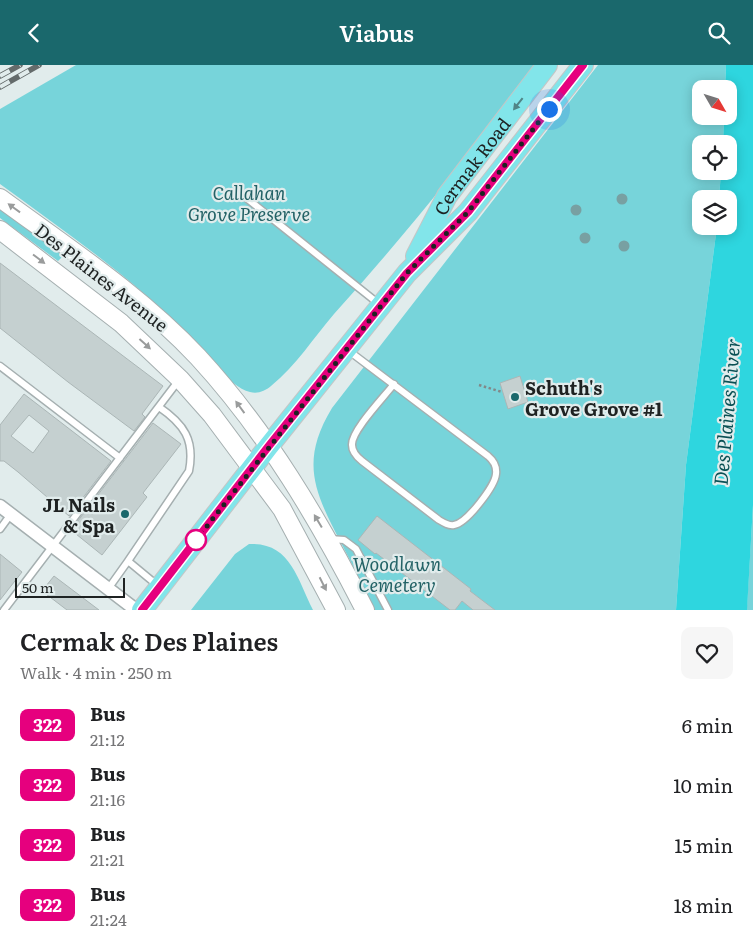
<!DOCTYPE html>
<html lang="en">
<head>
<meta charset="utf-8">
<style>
  body { margin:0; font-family:Literata,serif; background:#f6f6f6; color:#202124; height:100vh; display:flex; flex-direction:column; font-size:19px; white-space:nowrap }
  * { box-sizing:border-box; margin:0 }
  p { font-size:16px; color:#757577 }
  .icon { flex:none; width:28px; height:28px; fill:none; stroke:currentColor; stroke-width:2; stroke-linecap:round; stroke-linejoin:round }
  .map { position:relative; height:545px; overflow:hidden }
  .details { display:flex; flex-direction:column; background:#fff; flex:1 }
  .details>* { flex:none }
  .badge { padding:0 10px; border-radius:8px; font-size:18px; line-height:32px }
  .needle { width:32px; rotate:129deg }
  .tools { position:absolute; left:692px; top:15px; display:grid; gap:10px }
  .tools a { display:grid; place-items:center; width:45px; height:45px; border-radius:10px; background:#fff; box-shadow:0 2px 12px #0003; font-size:25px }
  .scale { position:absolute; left:15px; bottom:12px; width:110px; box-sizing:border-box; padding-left:5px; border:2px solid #1e2222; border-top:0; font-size:14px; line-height:18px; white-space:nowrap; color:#1e2222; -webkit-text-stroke:4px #e1ecec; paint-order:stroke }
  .you { position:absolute; width:25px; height:25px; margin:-12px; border:4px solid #fff; border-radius:50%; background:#1a73e8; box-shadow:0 0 0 8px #1a73e833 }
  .map>.badge { position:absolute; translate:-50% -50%; box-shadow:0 0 0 2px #fff }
  .round { display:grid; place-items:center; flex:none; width:52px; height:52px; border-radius:10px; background:#f6f6f6 }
  .headline { display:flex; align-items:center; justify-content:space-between; height:85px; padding:0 20px }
  h1 { font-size:24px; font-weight:600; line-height:38px }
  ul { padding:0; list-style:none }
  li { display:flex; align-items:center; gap:15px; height:60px; padding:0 20px }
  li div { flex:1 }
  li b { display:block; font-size:19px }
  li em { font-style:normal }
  li .badge { min-width:55px; font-weight:700; text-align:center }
  header { display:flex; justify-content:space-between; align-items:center; height:65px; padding:0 20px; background:#1a686c; color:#fff; font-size:22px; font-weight:600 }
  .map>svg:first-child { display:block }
  .green { fill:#77d4da }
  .water { fill:#2ed6df }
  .building { fill:#c5d0d0; stroke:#abb6b6; fill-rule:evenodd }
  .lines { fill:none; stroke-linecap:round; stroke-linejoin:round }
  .service-casing { stroke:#a5afb0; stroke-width:9 }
  .minor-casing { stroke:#a5afb0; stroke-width:15 }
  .secondary-casing { stroke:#a5afb0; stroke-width:20 }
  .primary-casing { stroke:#c4c6c6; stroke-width:22 }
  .path { stroke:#818989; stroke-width:2.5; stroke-dasharray:2.5 2.5; stroke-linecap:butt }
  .service { stroke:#fff; stroke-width:6 }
  .minor { stroke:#fff; stroke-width:12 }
  .secondary { stroke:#fff; stroke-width:18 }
  .primary { stroke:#82e5ea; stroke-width:20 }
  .rail-casing { stroke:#646b6b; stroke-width:5.5 }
  .rail { stroke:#e1ecec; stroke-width:4; stroke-dasharray:11; stroke-linecap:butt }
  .tree { fill:#78a0a2 }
  .oneway { fill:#508486 }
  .oneway2 { fill:#9a9c9c }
  .line-casing { stroke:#fff; stroke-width:11 }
  .line { stroke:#e6007e; stroke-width:8 }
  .walk { stroke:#1e2222; stroke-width:5; stroke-dasharray:0 9 }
  .poi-dot { fill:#1a686c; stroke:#e1ecec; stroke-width:2 }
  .stop-dot { fill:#fff; stroke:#e6007e; stroke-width:2.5 }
  .labels { text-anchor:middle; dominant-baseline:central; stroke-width:4.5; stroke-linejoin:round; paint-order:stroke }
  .street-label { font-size:18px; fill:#1e2222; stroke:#e1ecec }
  .park-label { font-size:18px; font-style:italic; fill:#236266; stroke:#e1ecec }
  .poi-label { font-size:18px; font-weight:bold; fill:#1e2222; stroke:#e1ecec; text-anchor:start }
  .water-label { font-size:19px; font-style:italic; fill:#0a5054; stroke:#e1ecec }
</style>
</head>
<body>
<header><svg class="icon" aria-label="back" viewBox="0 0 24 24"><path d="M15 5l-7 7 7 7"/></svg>Viabus<svg class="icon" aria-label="search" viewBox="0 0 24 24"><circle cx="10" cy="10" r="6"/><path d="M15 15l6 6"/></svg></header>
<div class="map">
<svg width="753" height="545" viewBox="0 0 753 545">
  <rect width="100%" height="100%" fill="#e1ecec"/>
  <path class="green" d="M76,0H534C473,87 405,170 334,249C314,272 296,301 271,321C265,326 258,329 250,327C229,323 200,280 184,265C128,210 63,165 0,119V44Z
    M598,0H726L725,24H701V51H724L723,79H701V106H721L719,134H701V161H717L686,400L676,545H375C364,522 352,499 340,476C314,426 300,396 332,343Z
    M0,143L64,190L58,196L0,153Z
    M753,440V545H747V541Z
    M249,479C290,477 297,513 313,545H191L235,489Z"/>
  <path class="water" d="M726,0H753V440L747,545H676L686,400L717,161H729V134H719L721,106H729V79H723L724,51H729V24H725Z"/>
  <path class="building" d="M0,198L163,321L142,349L145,352L134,366L68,317L0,263Z
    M520,311L528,337L508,344L500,318Z
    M24,329L111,396L69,451L18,407L4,396H0V360ZM29,350L49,366L33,388L11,371Z
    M153,358L181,379L143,428L147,432L102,490L71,465Z
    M377,451L471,524L470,526L495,545H473L462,536L455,545H450L376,488L375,489L358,475Z
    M0,489L22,507L0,535Z
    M54,511L99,545H67L42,526Z"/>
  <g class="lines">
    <g class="service-casing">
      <path id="service" d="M245,132L379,239
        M349,286L488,391C494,396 497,401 496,409C495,421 467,458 454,460C449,461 444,458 439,455L362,396C357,392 352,387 352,380C351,366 384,332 394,319
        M0,301L120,393
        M0,464L11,449
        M329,474L344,475L356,484L388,545
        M157,520L128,496L189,406C195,375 184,359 159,342
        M108,524L128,496
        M4,545L179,315"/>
    </g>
    <g class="minor-casing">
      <path id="minor" d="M0,441L136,545"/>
    </g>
    <g class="secondary-casing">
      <path id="secondary" d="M0,133C68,183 140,230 198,292C267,367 319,455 365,545
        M0,165L121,258L180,314L212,350L282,444L336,545"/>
    </g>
    <g class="primary-casing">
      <g id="primary">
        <path id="s1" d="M416,191L447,131L547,0"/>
        <path d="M142,545L268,382L407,208L468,147L583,0"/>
      </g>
    </g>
    <path class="path" d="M479,320L502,327"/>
    <use href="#service" class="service"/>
    <use href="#minor" class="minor"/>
    <use href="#secondary" class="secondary"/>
    <use href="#primary" class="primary"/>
    <g class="rail-casing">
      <path id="rail" d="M0,11L20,0
        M0,22L39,0"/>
    </g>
    <use href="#rail" class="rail"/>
  </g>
  <g class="tree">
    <circle cx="622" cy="134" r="5.5"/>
    <circle cx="576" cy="145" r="5.5"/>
    <circle cx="585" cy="173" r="5.5"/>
    <circle cx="624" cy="181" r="5.5"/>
  </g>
  <defs><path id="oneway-solid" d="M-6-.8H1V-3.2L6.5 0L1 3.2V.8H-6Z" transform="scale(1.25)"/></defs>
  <use class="oneway" href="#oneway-solid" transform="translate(518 39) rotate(128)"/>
  <g class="oneway2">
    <use href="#oneway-solid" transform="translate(14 143) rotate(-144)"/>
    <use href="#oneway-solid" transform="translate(39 194) rotate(37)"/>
    <use href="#oneway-solid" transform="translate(145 279) rotate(42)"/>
    <use href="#oneway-solid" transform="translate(240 342) rotate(-126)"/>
    <use href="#oneway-solid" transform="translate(318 456) rotate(-121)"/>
    <use href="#oneway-solid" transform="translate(323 519) rotate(63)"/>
  </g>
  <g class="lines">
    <g class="line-casing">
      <path id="line" d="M142,545L268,382L407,208L468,147L583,0"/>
    </g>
    <use href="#line" class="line"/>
    <path class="walk" d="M196,475L407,208L468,147L549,44"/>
  </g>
  <g class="poi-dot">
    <circle cx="515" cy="332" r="5"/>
    <circle cx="125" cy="449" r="5"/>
  </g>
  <circle class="stop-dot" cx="196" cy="475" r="10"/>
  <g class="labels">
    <g class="street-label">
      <text stroke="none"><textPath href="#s1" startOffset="106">Cermak Road</textPath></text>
      <text transform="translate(102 212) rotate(38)">Des Plaines Avenue</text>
    </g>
    <g class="park-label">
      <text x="249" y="127">Callahan<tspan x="249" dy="21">Grove Preserve</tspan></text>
      <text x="397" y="498">Woodlawn<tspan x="397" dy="21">Cemetery</tspan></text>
    </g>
    <g class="poi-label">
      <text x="525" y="322">Schuth's<tspan x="525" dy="21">Grove Grove #1</tspan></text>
      <text x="115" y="439" text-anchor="end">JL Nails<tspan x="115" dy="21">&amp; Spa</tspan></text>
    </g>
    <g class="water-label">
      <text transform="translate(726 347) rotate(-85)">Des Plaines River</text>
    </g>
  </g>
</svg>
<div class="tools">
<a><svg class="needle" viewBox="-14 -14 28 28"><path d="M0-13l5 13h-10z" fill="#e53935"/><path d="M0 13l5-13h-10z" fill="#757577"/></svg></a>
<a><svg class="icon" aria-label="locate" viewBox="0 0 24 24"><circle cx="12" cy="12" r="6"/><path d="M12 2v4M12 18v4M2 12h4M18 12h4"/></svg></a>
<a><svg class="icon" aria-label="layers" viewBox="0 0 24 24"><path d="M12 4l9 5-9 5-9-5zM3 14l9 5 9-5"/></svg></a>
</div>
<div class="scale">50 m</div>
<div class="you" style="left:549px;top:44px"></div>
</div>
<section class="details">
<div class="headline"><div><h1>Cermak &amp; Des Plaines</h1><p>Walk · 4 min · 250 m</p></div><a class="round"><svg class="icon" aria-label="heart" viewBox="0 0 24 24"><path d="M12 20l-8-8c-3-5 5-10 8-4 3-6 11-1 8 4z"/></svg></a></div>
<ul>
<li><span class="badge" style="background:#e6007e;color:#fff">322</span><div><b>Bus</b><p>21:12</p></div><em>6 min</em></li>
<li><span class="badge" style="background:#e6007e;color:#fff">322</span><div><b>Bus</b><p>21:16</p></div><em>10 min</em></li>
<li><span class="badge" style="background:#e6007e;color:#fff">322</span><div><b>Bus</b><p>21:21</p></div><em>15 min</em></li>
<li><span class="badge" style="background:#e6007e;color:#fff">322</span><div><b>Bus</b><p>21:24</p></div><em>18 min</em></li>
</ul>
</section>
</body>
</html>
